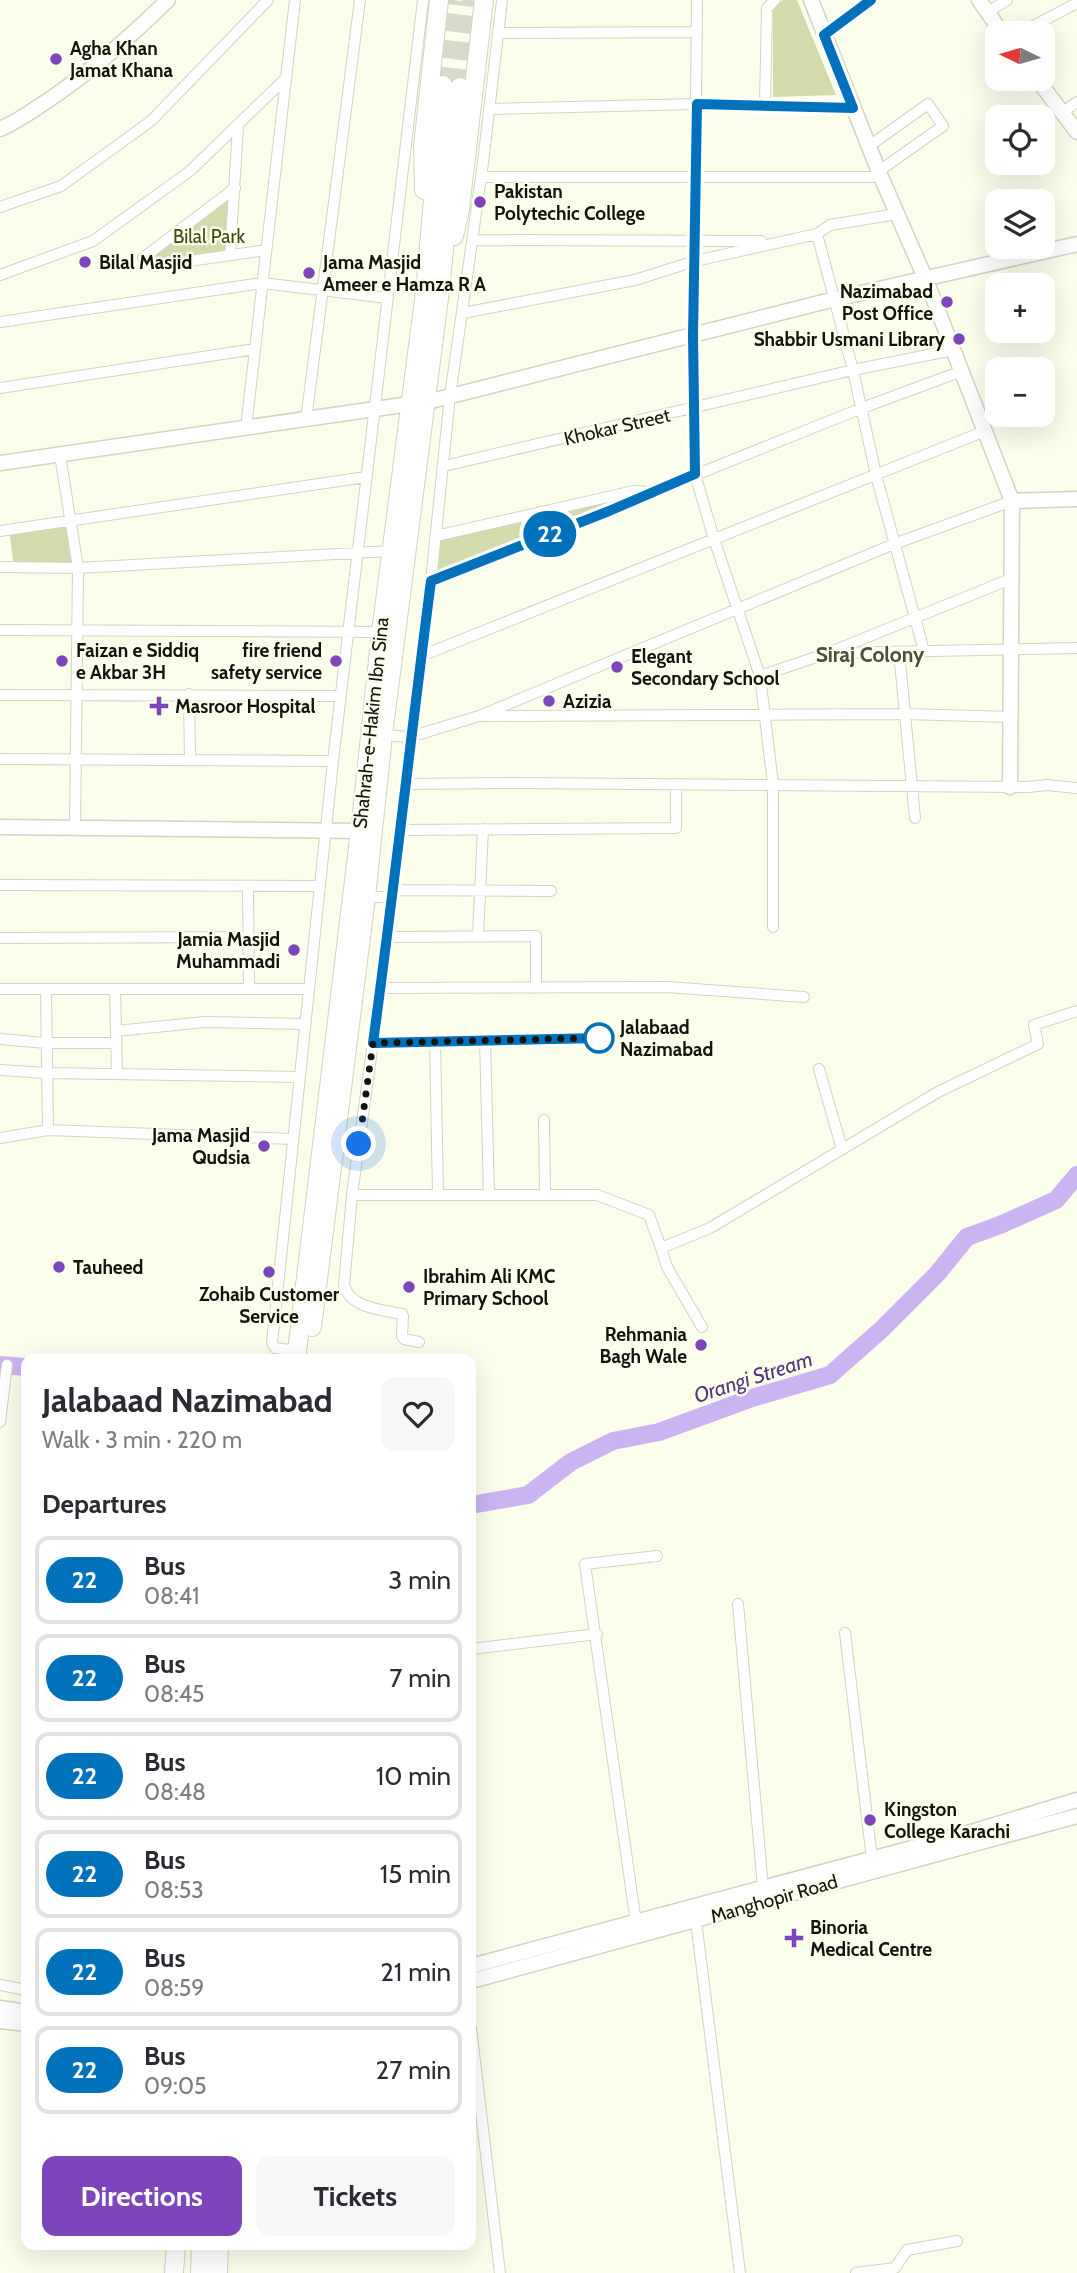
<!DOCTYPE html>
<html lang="en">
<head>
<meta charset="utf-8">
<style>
  body { margin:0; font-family:Cabin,sans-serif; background:#f7f7f7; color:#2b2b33; height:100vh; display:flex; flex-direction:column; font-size:26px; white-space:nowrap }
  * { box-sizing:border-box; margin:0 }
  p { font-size:23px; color:#7c7c81 }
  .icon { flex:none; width:38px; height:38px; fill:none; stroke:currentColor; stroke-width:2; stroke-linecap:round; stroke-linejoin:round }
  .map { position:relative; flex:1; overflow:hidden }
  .details { position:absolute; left:21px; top:1354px; width:455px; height:896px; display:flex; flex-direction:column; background:#fff; border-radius:14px; box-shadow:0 7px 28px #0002 }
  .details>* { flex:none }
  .badge { padding:0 14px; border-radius:23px; font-size:24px; line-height:46px }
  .needle { width:46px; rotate:275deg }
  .controls { position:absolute; left:985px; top:21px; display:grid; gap:14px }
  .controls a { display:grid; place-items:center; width:70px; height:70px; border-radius:14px; background:#fff; box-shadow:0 7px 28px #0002; font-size:35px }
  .you { position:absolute; width:35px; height:35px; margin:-18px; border:5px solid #fff; border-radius:50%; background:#1a73e8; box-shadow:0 0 0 10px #1a73e833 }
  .map>.badge { position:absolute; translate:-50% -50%; box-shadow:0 0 0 4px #fff }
  h2 { padding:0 21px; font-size:26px; line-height:63px }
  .round { display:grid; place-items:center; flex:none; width:74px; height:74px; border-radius:14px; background:#f7f7f7 }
  .overview { display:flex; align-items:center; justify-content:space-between; height:119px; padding:0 21px }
  h1 { font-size:33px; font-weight:700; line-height:52px }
  .cta { display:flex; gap:14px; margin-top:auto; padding:14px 21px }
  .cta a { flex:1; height:80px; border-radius:14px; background:#7d45bc; color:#fff; font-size:28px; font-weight:700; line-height:80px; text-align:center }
  .cta a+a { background:#f7f7f7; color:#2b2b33 }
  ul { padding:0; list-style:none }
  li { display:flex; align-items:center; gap:21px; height:88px; margin:0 14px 10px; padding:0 7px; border:4px solid #e1e1e2; border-radius:14px }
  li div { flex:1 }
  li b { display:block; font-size:26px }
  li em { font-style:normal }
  li .badge { min-width:77px; font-weight:700; text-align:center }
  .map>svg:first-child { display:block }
  .green { fill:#d3dbad }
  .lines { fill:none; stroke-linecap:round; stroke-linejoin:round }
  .river { stroke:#ccb4f3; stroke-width:18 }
  .highway-tunnel { stroke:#d7dbc9; stroke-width:18; stroke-dasharray:18 9; stroke-linecap:butt }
  .street-casing { stroke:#d1d4c2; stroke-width:12 }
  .secondary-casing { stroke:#d1d4c2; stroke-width:17 }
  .primary-casing { stroke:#d1d4c2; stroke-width:17 }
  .highway-casing { stroke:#d1d4c2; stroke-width:20 }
  .street { stroke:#fff; stroke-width:10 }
  .secondary { stroke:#fff; stroke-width:14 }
  .primary { stroke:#fff; stroke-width:14 }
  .highway { stroke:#fff; stroke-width:18 }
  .line-casing { stroke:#fff; stroke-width:16 }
  .line { stroke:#0072bc; stroke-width:10 }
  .walk { stroke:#13140e; stroke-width:7; stroke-dasharray:0 12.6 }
  .poi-dot { fill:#7d45bc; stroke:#fafeea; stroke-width:2.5 }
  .stop-dot { fill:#fff; stroke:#0072bc; stroke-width:3.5 }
  .labels { text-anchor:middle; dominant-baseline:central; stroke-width:5; stroke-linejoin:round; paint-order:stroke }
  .poi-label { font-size:19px; font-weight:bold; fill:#13140e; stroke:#fafeea; text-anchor:start }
  .park-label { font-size:19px; fill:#424815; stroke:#fafeea }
  .street-label { font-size:19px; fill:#13140e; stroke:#fafeea }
  .stop-label { font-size:19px; font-weight:bold; fill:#13140e; stroke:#fafeea; text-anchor:start }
  .neighbourhood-label { font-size:21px; font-weight:bold; fill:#4c4f3f; stroke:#fafeea }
  .water-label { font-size:21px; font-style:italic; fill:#56367e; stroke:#fafeea }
</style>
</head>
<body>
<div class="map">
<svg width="1077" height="2273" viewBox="0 0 1077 2273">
  <rect width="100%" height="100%" fill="#fafeea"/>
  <path class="green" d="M783,0H797L836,95L773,97V9Z
    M235,188L230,255L155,266L143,258Z
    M619,497L621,503L436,575L439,539Z
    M69,520L78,568L14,567L9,529Z"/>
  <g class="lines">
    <path class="river" d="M0,1365L26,1367
      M471,1505L528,1495L571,1462L613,1441L659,1432L752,1398L830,1375L882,1329L937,1274L967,1237L1000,1225L1056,1200L1077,1175"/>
    <path class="highway-tunnel" d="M443,85L452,0
      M460,87L470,0"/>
    <g class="street-casing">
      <path id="street" d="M502,0L482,171L450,396L431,581L399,830L676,828V784
        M697,0L693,409L695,474L714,539L760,676L773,784V927
        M988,12L1007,0
        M498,33L697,32
        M1020,33L1077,3
        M824,35L871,0
        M765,105L767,8L775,0
        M489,109L697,104L853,108
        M1063,112L1077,102
        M869,146L928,104L943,126L879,171
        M481,177H881
        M235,188L143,258L155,266L266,250
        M0,207L61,186L151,121L268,0
        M817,234L830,225L897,214
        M473,240L761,241
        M230,255L238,127
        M0,275L93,241L190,171L285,79
        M463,313L635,280L695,261L817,234L853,370L876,475L924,651
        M0,322L262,283L388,298
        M0,388L255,349
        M306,420L360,0
        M246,428L295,0
        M60,455L78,568L75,828
        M444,466L853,370L953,350
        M0,531L366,477
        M436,536L634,491L651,492
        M0,567L78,568L391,551
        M431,581L862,408L962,371
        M0,630L381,632
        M899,652L915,818
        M836,653L1077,648
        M421,656L985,431
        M760,676L828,653L1013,578
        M189,694L190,761
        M0,695L341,696
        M483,716L904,714L1011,717
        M383,735L410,737L479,716L894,544L1012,501
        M0,759L333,761
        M405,784L514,783L1028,787L1047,785L1077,788
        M0,885L320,886
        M248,886L249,989
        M394,890L551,891
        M366,897H393L399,830
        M393,897L352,1195L344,1285C350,1308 382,1310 402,1314L403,1316L402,1336L404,1339L419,1342
        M478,936L483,829
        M388,937L536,936V988
        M0,938L248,937
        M381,988L667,987L804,997
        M0,989H309
        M46,989L48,1130
        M115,989L117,1074
        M116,1031L205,1022L305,1024
        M0,1039L46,1043H116
        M485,1040L489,1195
        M435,1041L438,1195
        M373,1043L600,1038
        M819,1069L842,1149
        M0,1070L46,1073L299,1077
        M544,1120L545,1195
        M0,1138L48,1130L292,1139
        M352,1195H597L649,1215L661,1248L710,1228L938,1092L1038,1044L1034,1025L1077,1011
        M661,1248L667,1267L702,1327
        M296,1353L297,1351L275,1348L272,1343L333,761L423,0
        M0,1422L7,1365
        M738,1604L763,1888
        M845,1633L872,1859
        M471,1649L597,1634
        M696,1921L740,2273
        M636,1923L585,1564L657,1556
        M0,1985L26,1990
        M471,2028L500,2273
        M856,2273L895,2268L907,2250L957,2241"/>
    </g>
    <g class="secondary-casing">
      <path id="secondary" d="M811,0L881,177L926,280L1012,501L1010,787
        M979,0L1002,33
        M1037,79L1077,132
        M0,129C17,122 32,111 47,101C91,72 130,37 168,0
        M427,402L835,299L1077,244
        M0,463L410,404
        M1012,501L1077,499
        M0,827L360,831"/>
    </g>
    <g class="primary-casing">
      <path id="primary" d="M471,1966L968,1833L1077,1800
        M471,1981L1077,1816
        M0,2008L26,2012
        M0,2021L26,2024"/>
    </g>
    <g class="highway-casing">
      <path id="highway" d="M424,190L423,146L439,0
        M454,236L460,209L484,0
        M312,1327L366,897L383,735L440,290L460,87
        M296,1360L360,831L381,632L425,292L443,85
        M174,2273L176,2245
        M200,2273L201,2245
        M218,2273L219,2245"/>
    </g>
    <use href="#street" class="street"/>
    <use href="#secondary" class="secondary"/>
    <use href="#primary" class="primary"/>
    <use href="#highway" class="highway"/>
  </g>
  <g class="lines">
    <g class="line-casing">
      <path id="line" d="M600,1038L373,1043C394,889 411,735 431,581L609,511L695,474L693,335L697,104L853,108L824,35L871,0"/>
    </g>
    <use href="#line" class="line"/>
    <path class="walk" d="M359,1144L373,1043L599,1038"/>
  </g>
  <g class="poi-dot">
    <circle cx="56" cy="59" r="7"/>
    <circle cx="480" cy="202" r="7"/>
    <circle cx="85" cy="262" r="7"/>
    <circle cx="309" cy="273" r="7"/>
    <circle cx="947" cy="302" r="7"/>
    <circle cx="959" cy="339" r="7"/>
    <circle cx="62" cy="661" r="7"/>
    <circle cx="336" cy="661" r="7"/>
    <circle cx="617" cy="667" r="7"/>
    <circle cx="549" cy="701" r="7"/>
    <path d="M155.5 695.5h7v7h7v7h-7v7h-7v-7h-7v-7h7z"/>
    <circle cx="294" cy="950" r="7"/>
    <circle cx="264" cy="1146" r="7"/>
    <circle cx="59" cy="1267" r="7"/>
    <circle cx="269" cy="1272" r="7"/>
    <circle cx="409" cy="1287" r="7"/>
    <circle cx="701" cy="1345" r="7"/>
    <circle cx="870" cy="1820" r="7"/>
    <path d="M790.5 1927.5h7v7h7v7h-7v7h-7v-7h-7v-7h7z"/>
  </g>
  <circle class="stop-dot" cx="599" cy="1038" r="14"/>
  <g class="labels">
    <g class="poi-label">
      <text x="70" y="48">Agha Khan<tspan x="70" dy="22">Jamat Khana</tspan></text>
      <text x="494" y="191">Pakistan<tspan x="494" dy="22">Polytechic College</tspan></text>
      <text x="99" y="262">Bilal Masjid</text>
      <text x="323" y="262">Jama Masjid<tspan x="323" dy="22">Ameer e Hamza R A</tspan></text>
      <text x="933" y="291" text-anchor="end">Nazimabad<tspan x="933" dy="22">Post Office</tspan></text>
      <text x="945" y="339" text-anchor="end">Shabbir Usmani Library</text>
      <text x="76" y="650">Faizan e Siddiq<tspan x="76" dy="22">e Akbar 3H</tspan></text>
      <text x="322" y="650" text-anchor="end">fire friend<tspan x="322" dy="22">safety service</tspan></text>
      <text x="631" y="656">Elegant<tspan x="631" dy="22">Secondary School</tspan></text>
      <text x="563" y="701">Azizia</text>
      <text x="175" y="706">Masroor Hospital</text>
      <text x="280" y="939" text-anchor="end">Jamia Masjid<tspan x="280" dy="22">Muhammadi</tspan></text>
      <text x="250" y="1135" text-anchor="end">Jama Masjid<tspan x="250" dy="22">Qudsia</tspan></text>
      <text x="73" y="1267">Tauheed</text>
      <text x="423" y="1276">Ibrahim Ali KMC<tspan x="423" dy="22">Primary School</tspan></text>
      <text x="269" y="1294" text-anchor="middle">Zohaib Customer<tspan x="269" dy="22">Service</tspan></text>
      <text x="687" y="1334" text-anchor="end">Rehmania<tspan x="687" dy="22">Bagh Wale</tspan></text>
      <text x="884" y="1809">Kingston<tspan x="884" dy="22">College Karachi</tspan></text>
      <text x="810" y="1927">Binoria<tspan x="810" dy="22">Medical Centre</tspan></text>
    </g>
    <g class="park-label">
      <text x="209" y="236">Bilal Park</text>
    </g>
    <g class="street-label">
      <text transform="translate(617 427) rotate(-13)">Khokar Street</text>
      <text transform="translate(371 723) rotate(-84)">Shahrah-e-Hakim Ibn Sina</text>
      <text transform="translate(774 1899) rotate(-16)">Manghopir Road</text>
    </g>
    <g class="stop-label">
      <text x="620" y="1027">Jalabaad<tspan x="620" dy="22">Nazimabad</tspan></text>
    </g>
    <g class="neighbourhood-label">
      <text x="870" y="654">Siraj Colony</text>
    </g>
    <g class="water-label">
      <text transform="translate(753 1377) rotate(-18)">Orangi Stream</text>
    </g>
  </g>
</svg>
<div class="controls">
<a><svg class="needle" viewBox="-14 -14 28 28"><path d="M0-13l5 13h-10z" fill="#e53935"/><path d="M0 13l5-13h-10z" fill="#7c7c81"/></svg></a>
<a><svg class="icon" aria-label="locate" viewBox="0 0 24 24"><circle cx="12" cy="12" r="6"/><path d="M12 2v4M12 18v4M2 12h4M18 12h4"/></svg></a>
<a><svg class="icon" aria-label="layers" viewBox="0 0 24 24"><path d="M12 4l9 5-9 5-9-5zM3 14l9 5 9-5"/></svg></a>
<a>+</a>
<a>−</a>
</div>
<div class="you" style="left:359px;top:1144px"></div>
<b class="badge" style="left:550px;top:534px;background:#0072bc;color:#fff">22</b>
<section class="details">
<div class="overview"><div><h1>Jalabaad Nazimabad</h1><p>Walk · 3 min · 220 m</p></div><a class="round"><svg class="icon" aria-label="heart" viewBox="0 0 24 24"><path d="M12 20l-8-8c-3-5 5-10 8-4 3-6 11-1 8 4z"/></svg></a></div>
<h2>Departures</h2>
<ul>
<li><span class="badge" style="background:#0072bc;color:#fff">22</span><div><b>Bus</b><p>08:41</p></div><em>3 min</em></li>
<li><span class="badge" style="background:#0072bc;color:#fff">22</span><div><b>Bus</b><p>08:45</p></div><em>7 min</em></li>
<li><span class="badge" style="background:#0072bc;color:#fff">22</span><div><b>Bus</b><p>08:48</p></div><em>10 min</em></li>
<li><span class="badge" style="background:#0072bc;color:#fff">22</span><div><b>Bus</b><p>08:53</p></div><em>15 min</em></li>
<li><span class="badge" style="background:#0072bc;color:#fff">22</span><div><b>Bus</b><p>08:59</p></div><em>21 min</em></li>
<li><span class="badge" style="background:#0072bc;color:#fff">22</span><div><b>Bus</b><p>09:05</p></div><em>27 min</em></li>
</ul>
<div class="cta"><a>Directions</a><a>Tickets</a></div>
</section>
</div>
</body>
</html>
